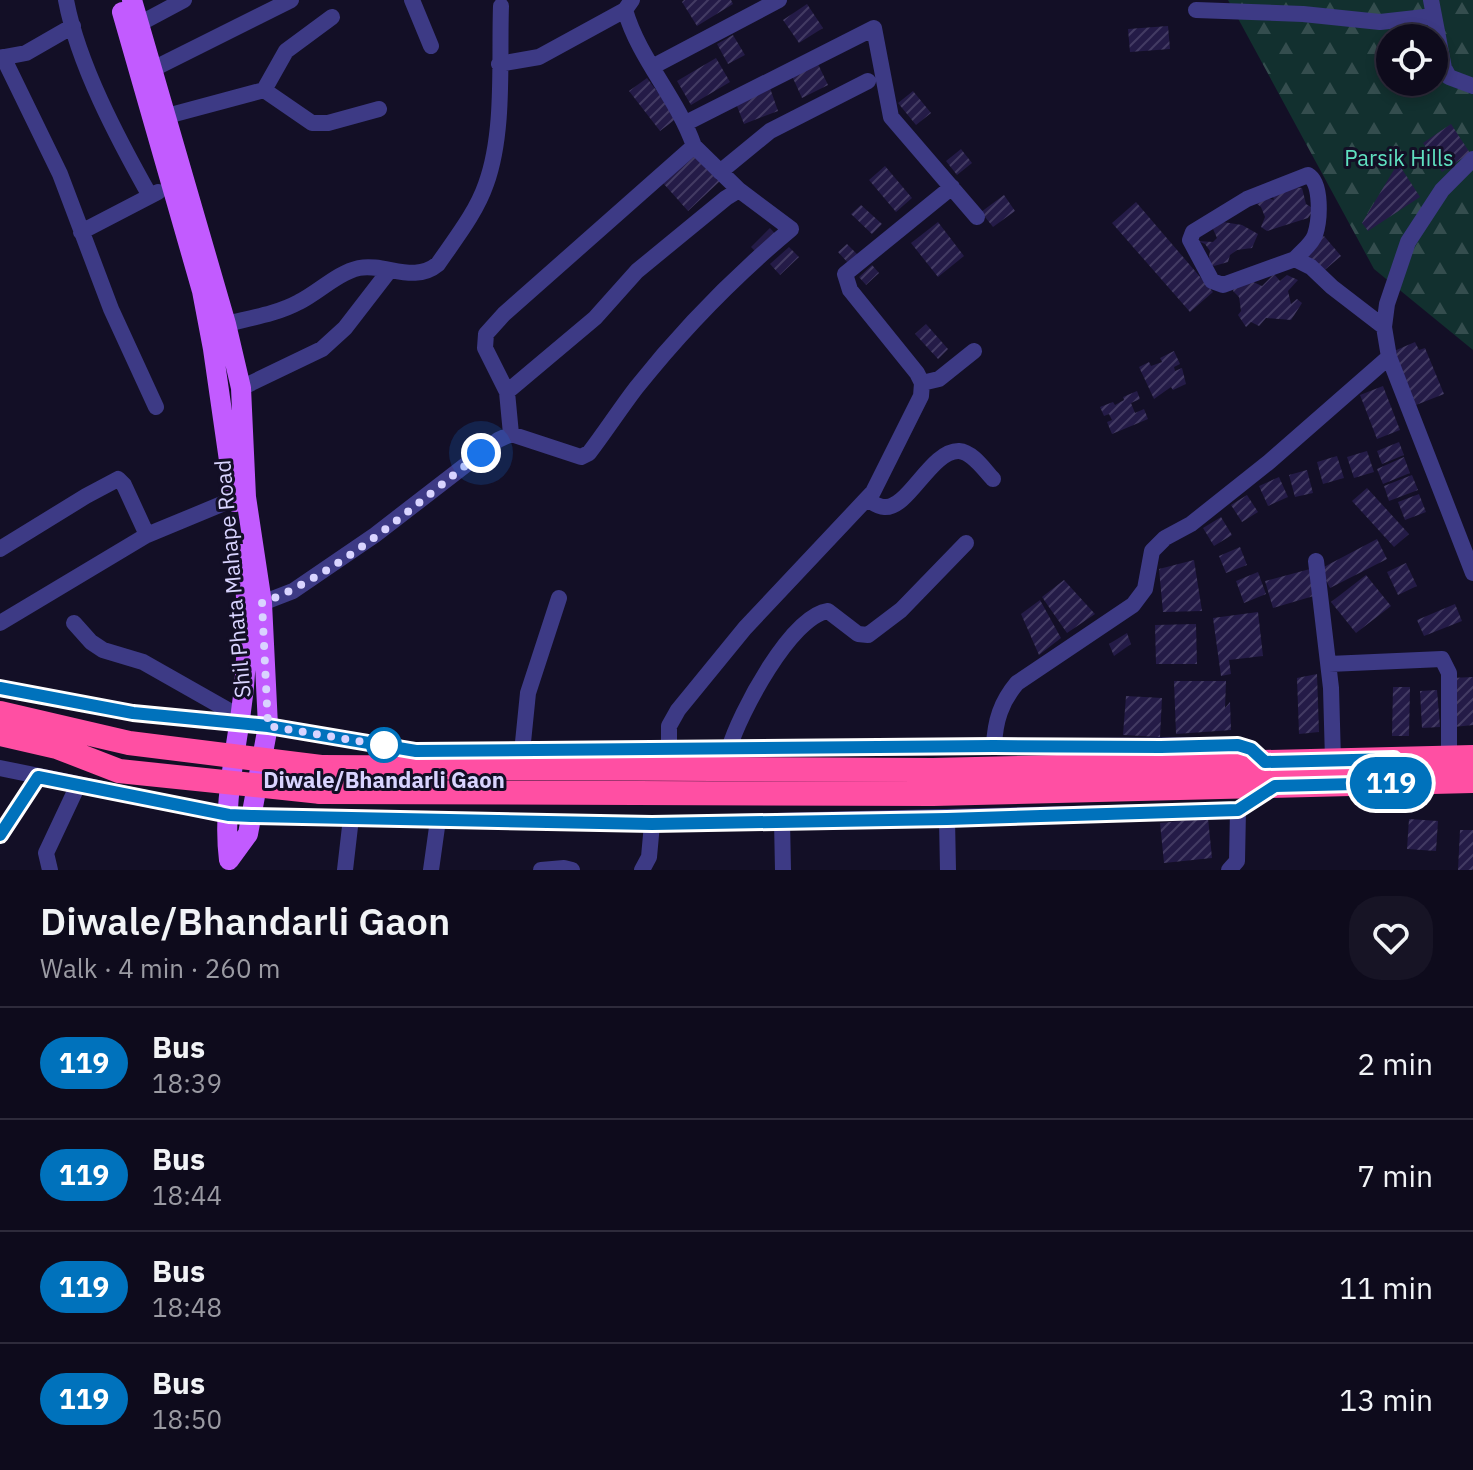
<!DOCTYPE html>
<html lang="en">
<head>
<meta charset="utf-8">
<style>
  body { margin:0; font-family:"IBM Plex Sans",sans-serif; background:#171425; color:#f1f3f6; height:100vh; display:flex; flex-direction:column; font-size:30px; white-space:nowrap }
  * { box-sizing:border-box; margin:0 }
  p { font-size:26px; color:#9b9ba3 }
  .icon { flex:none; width:44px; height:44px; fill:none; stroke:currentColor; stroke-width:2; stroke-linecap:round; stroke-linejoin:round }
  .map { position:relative; height:870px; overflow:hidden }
  .sheet { display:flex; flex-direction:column; background:#0e0b1c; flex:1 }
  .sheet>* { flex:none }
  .badge { padding:0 16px; border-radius:26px; font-size:28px; line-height:52px }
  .controls { position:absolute; left:1376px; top:24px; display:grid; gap:16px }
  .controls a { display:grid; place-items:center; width:72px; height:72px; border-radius:50%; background:#0e0b1c; box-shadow:0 4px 12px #0003,0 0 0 2px #2e2b3b; font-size:40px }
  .you { position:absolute; width:40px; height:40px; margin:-20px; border:6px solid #fff; border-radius:50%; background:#1a73e8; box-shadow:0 0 0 12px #1a73e833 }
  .map>.badge { position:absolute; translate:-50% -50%; box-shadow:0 0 0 4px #fff }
  .round { display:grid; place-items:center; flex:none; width:84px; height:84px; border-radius:32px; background:#171425 }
  .overview { display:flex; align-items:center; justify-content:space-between; height:136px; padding:0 40px }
  h1 { font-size:38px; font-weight:600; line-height:60px }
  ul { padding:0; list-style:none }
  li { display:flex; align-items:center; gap:24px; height:112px; padding:0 40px; border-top:2px solid #2e2b3b }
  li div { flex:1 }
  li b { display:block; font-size:30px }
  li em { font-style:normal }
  li .badge { min-width:88px; font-weight:700; text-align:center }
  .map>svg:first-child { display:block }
  .forest { fill:url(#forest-firs); fill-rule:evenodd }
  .building { fill:url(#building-hatch) }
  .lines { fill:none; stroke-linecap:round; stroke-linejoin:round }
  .minor { stroke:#3d3a85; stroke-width:16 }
  .major { stroke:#c25bff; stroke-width:20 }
  .highway { stroke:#ff4fa3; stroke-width:24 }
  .highway-bridge { stroke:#ff4fa3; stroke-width:24 }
  .line-casing { stroke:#fff; stroke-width:18 }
  .line { stroke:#0072bc; stroke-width:12 }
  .walk { stroke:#d9d4ff; stroke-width:8; stroke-dasharray:0 14.4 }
  .stop-dot { fill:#fff; stroke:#0072bc; stroke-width:4 }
  .labels { text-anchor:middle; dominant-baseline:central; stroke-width:6; stroke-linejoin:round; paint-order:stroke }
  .park-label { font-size:22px; fill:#5fe0c0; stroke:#130f26 }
  .street-label { font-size:22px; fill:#d9d4ff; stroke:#130f26 }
  .stop-label { font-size:22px; font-weight:bold; fill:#d9d4ff; stroke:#130f26 }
</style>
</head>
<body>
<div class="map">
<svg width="1473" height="870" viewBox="0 0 1473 870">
  <defs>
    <pattern id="forest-firs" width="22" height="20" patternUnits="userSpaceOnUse" patternTransform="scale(2)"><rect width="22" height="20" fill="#12302f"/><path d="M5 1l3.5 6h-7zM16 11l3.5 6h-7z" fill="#344d4e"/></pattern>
    <pattern id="building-hatch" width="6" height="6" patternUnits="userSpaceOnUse" patternTransform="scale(2)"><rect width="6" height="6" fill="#241b47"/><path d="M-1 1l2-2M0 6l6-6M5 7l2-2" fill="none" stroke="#433b63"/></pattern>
  </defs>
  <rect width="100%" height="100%" fill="#130f26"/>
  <path class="forest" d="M1228,0H1473V350L1374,269ZM1390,38H1434V82H1390Z"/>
  <path class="building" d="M684,0H731L733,4L697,26L682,2Z
    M807,4L823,28L799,43L783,20Z
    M1168,26L1170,49L1130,52L1128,29Z
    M733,35L745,55L728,64L717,44Z
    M716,58L730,82L691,105L677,81Z
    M817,62L828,85L802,98L791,74Z
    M647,78L677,118L660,131L629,91Z
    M770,88L778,111L744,124L735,101Z
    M913,91L931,113L916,125L898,103Z
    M1451,124L1470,153L1442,172L1423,143Z
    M961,149L972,163L957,175L946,161Z
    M695,154L720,181L688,211L663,183Z
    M1398,163L1420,197L1368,231L1362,223Z
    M885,166L912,198L896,212L869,180Z
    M1282,186L1302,188L1306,204L1314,209L1308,218L1267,231L1261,227L1265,217L1261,207L1252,200L1257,195L1274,200L1272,194Z
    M1004,195L1015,211L993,227L981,212Z
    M1136,202L1213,292L1190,312L1112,223Z
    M861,205L882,224L872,234L851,214Z
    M938,222L964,256L938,277L911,243Z
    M1223,222L1242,225L1258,234L1252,248L1237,250L1230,255L1228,262L1214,266L1208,263L1210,251L1205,244L1198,241L1213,242L1217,238L1213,229Z
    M770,228L777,236L758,254L751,247Z
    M1324,236L1341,256L1320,274L1303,253Z
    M847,244L858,255L849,264L838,252Z
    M789,247L799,257L780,275L770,264Z
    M872,265L879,273L866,285L859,277Z
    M1274,274L1280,281L1287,275L1298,280L1288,291L1291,304L1297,299L1302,303L1291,320L1266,318L1259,326L1251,322L1246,327L1238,315L1241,311L1239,297L1233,291L1236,284L1251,281L1262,286Z
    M926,324L948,349L938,359L915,334Z
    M1415,342L1419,350L1425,348L1444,394L1416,405L1394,351Z
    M1174,351L1180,364L1174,367L1175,371L1182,368L1186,384L1173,390L1171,387L1154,399L1139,367L1149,362L1151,366L1162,362L1160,358Z
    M1383,386L1400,430L1377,439L1360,395Z
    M1137,391L1140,399L1131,403L1135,413L1144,409L1148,419L1112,434L1107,422L1112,420L1109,414L1104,416L1100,407L1113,402L1115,405L1124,400L1123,397Z
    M1399,442L1404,455L1382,464L1377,451Z
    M1367,451L1374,472L1354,478L1347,457Z
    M1337,456L1344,478L1323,484L1317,462Z
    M1404,457L1410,473L1383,484L1377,469Z
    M1307,470L1313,493L1295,497L1289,475Z
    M1412,475L1418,490L1389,501L1384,486Z
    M1279,477L1288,497L1268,506L1259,486Z
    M1367,488L1409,534L1394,547L1352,501Z
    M1419,494L1426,512L1405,520L1398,502Z
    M1247,495L1258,512L1242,522L1231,505Z
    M1221,517L1232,535L1214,546L1203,528Z
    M1377,539L1387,559L1330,588L1320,569Z
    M1240,547L1247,565L1226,573L1219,556Z
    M1194,560L1202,611L1163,612L1159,569Z
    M1406,563L1417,586L1398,595L1387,572Z
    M1310,569L1317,595L1273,608L1265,581Z
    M1258,572L1266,594L1244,603L1236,581Z
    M1366,575L1391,606L1356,633L1331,602Z
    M1064,580L1095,614L1067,633L1042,597Z
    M1040,600L1061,638L1039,655L1021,614Z
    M1455,604L1462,621L1424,636L1417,620Z
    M1258,612L1263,656L1229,660L1231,674L1221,676L1213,618Z
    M1196,624L1197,664H1156L1155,625Z
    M1127,633L1131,644L1114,656L1109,644Z
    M1317,674L1319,732L1299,734L1297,678Z
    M1473,677V725L1454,727L1451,678Z
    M1174,681H1226L1225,708L1230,702L1231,730L1176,734Z
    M1393,687H1410L1409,736H1392Z
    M1437,690L1440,727L1422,728L1420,691Z
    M1126,696L1162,698L1160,737L1123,735Z
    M1208,818L1212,858L1164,863L1160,823Z
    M1409,819L1438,821L1436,851L1407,849Z
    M1460,830H1473V870H1458Z"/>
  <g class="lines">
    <path class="minor" d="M66,0C78,64 118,139 150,196
      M412,0L431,46
      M632,0L625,10C639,59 677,97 694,146L504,314L486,334L485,348L507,392L511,434L581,457L589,453C605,432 620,409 636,388C682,330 735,276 791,229L739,190L694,146
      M1431,0L1444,68L1449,77L1473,86
      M1196,10L1303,14L1380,22L1434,16
      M139,24L184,0
      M3,57L60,174L111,309L156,407
      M0,58L26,53L73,26
      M499,64L539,57L625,10
      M652,67L779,0
      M153,69L291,0
      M264,90L286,51L332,17
      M167,116L264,90L312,123H328L379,109
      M686,123L874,28L891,117L977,217
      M1473,159L1442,190L1408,242L1387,304L1384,327L1389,357L1473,573
      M720,172L770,131L868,81
      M81,232L158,192
      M1295,259C1301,252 1312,244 1315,235C1320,220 1322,183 1308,175L1247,199L1193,232L1190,240L1212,281L1223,285L1295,259L1311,267L1332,287L1384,327
      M226,324C250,318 277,314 299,302C319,292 337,273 359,268C386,263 414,284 438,264C455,239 476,213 486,184C505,132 499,61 501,6
      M922,383L939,379L974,351
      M241,388L322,349L345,328L389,271
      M507,392L595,318L637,271L726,198L739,190
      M867,499C872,502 878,507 884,507C908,510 931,450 959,451C973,452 985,471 993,479
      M0,549L86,496L118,479L124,485L147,535
      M1316,561L1331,688L1333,760
      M262,603L293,591L375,535L498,440L511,434
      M0,623L147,535L234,499L245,497
      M74,623L91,642L103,650L143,662L240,717
      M1329,664L1442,659L1449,673V757
      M0,688L133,713L268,726L416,751L1238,745L1251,749L1265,762
      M994,746C995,721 1001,702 1017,683L1133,605L1145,589L1152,551L1165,538L1191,524L1269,462L1389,357
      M729,749C739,714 791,616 828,611L858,634L868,635L901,610L966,543
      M669,750V726L678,710L745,628L873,492L921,396L922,383L917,373L850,290L845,274L952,187
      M522,752L528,693L559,598
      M0,768L229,815L251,816L652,824L1238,810L1274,786
      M947,819L948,870
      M782,821L783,870
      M0,835L38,777
      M50,870L46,853L78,785
      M345,870L351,818
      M431,870L438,820
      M541,870L564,868L572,870
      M642,870L649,857L652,824
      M1229,870L1237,861L1238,810"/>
    <path class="major" d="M132,0L226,324L241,388L246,497L262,603L268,726L248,834L229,860
      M122,12L202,291L213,349L235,502
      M229,860C223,814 233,765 240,719C248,666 249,607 242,554"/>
    <path class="highway" d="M321,767L933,770L1473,757
      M321,792L933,794L1473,781"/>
    <path class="highway-bridge" d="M0,713L129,743L321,767
      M0,734L57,747L119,771L321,792"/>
  </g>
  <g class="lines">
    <g class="line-casing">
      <path id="line" d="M0,688L133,713L268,726L416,751L994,746L1161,747L1238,745L1251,749L1265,762L1394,759L1395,783L1275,786L1238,810L947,819L652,824L251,816L229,815L38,777L0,835"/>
    </g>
    <use href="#line" class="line"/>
    <path class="walk" d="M384,745L393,747L268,726L262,603C340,573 415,505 481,453"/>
  </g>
  <circle class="stop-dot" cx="384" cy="745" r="16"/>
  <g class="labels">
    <g class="park-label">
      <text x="1399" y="157">Parsik Hills</text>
    </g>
    <g class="street-label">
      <text transform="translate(232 579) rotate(-95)">Shil Phata Mahape Road</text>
    </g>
    <g class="stop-label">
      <text x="384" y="779">Diwale/Bhandarli Gaon</text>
    </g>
  </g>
</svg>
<div class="controls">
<a><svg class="icon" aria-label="locate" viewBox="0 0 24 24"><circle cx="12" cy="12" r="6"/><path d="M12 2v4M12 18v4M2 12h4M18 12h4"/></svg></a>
</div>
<div class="you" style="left:481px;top:453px"></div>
<b class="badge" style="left:1391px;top:783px;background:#0072bc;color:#fff">119</b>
</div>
<section class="sheet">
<div class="overview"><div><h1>Diwale/Bhandarli Gaon</h1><p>Walk · 4 min · 260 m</p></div><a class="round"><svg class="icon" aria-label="heart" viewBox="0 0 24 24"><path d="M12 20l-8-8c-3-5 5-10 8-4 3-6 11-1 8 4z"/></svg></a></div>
<ul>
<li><span class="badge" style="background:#0072bc;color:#fff">119</span><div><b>Bus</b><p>18:39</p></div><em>2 min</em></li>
<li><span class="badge" style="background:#0072bc;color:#fff">119</span><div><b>Bus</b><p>18:44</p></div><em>7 min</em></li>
<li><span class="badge" style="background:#0072bc;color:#fff">119</span><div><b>Bus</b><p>18:48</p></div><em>11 min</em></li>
<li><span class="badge" style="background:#0072bc;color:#fff">119</span><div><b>Bus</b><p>18:50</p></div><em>13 min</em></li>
</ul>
</section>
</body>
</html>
